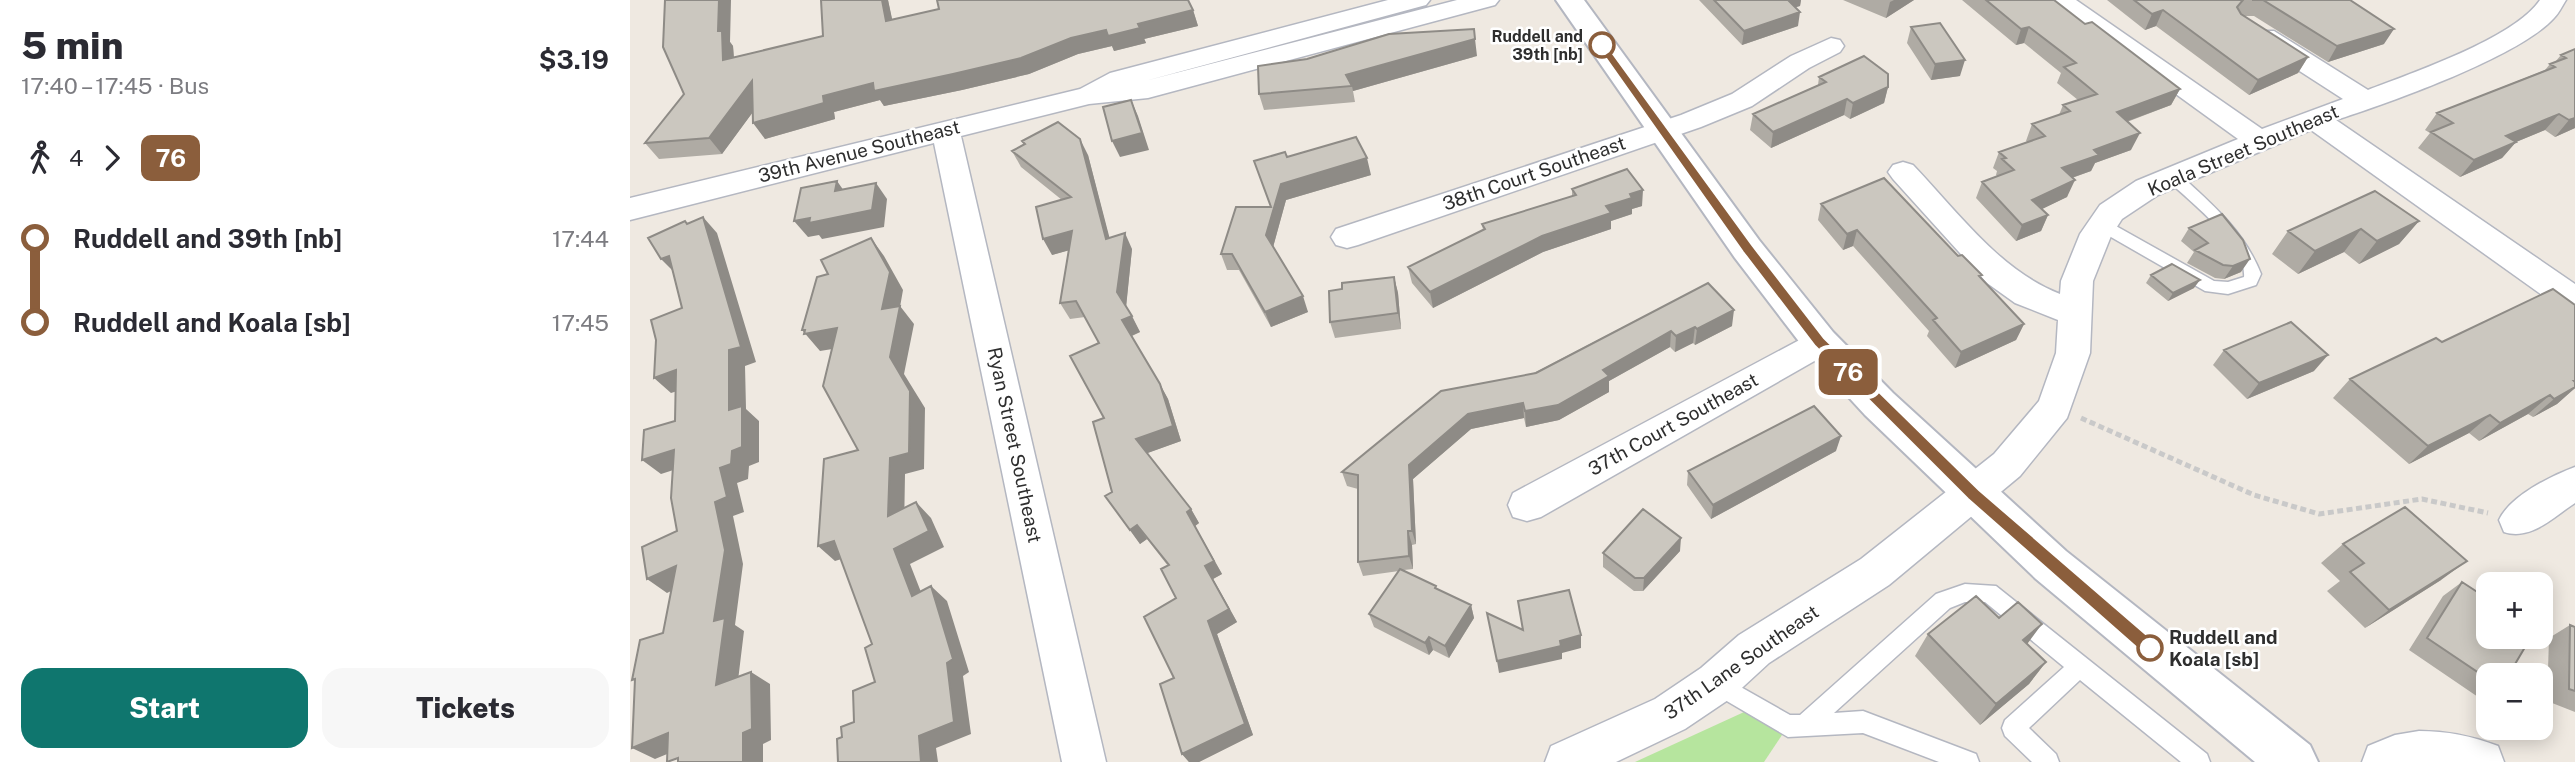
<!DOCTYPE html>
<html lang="en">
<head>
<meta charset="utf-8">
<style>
  body { margin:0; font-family:"Public Sans",sans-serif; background:#f7f7f7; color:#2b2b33; height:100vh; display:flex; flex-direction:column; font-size:26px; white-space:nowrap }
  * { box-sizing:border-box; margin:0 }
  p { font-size:23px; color:#7c7c81 }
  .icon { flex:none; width:38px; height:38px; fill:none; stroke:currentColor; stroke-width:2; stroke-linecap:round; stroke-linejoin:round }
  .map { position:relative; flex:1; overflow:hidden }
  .panel { display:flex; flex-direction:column; background:#fff; width:630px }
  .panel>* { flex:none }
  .badge { padding:0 14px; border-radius:10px; font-size:24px; line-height:46px }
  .buttons { position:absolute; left:1846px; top:572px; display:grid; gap:14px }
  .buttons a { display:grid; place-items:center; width:77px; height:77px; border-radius:14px; background:#fff; box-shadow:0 4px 18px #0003; font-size:35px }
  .map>.badge { position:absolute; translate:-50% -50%; box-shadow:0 0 0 4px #fff }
  .legs { display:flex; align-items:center; gap:10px; height:77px; padding:0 21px; font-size:23px }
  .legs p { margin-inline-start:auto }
  .headline { display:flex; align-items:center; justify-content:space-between; height:119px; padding:0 21px }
  h1 { font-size:38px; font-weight:800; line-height:52px }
  .button { display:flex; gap:14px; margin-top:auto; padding:14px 21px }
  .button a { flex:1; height:80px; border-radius:21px; background:#0f766e; color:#fff; font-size:28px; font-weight:800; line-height:80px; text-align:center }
  .button a+a { background:#f7f7f7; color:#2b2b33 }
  ul { padding:0 21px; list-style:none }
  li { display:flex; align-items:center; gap:24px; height:84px; font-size:26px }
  li i { display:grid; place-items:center; width:10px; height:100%; margin:0 9px; background:currentColor }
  li i::after { content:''; width:18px; height:18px; margin:-9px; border:5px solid; border-radius:50%; background:#fff }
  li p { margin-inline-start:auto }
  li:first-child i { background:linear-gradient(#0000 50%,currentColor 0) }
  li:last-child i { background:linear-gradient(currentColor 50%,#0000 0) }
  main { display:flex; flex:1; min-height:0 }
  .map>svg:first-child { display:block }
  .green { fill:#b6e59e }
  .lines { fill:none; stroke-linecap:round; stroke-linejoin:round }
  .service-casing { stroke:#b4b7c1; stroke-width:3 }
  .minor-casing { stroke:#b4b7c1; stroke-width:3 }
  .secondary-casing { stroke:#b4b7c1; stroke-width:4 }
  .path { stroke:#c9c9c9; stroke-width:5; stroke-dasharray:6 3.5; stroke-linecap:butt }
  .service { fill:#fff; fill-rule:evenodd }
  .minor { fill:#fff; fill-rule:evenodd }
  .secondary { fill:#fff; fill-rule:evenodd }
  .wall { fill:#afaba4 }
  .shaded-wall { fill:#8e8b86 }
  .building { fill:#cbc7bf; stroke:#8e8b86; stroke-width:2 }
  .line-1 { fill:#8b5e3c; stroke:#fff; stroke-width:2 }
  .stop-1-dot { fill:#fff; stroke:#8b5e3c; stroke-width:3.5 }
  .labels { text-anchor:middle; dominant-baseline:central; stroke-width:5; stroke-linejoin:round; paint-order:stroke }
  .far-stop-label { font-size:16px; font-weight:bold; fill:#2e2e2e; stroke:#fff; text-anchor:end }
  .street-label { font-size:19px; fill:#2e2e2e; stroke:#fff }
  .stop-label { font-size:19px; font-weight:bold; fill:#2e2e2e; stroke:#fff; text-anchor:start }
</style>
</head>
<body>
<main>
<section class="panel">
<div class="headline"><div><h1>5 min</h1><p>17:40 – 17:45 · Bus</p></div><b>$3.19</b></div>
<div class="legs"><svg class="icon" aria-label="walk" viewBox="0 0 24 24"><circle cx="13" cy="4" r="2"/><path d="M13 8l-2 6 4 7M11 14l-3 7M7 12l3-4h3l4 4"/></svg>4<svg class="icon" aria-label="forward" viewBox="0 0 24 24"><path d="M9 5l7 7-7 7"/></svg><b class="badge" style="background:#8b5e3c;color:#fff">76</b></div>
<ul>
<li><i style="color:#8b5e3c"></i><b>Ruddell and 39th [nb]</b><p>17:44</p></li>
<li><i style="color:#8b5e3c"></i><b>Ruddell and Koala [sb]</b><p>17:45</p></li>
</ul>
<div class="button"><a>Start</a><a>Tickets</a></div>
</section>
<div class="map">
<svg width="1945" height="762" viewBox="0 0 1945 762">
  <rect width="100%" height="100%" fill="#efe9e1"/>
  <path class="green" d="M1125,707L1158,726L1134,762H1005Z"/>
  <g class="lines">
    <g class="service-casing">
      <path id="service" d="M1543,172L1548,173C1582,204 1614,231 1631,274L1626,285L1598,294L1575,291L1467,229L1464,225L1467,221H1477L1584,281L1598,282L1614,277C1617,246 1559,200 1538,181V173Z
        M1335,584L1366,586L1577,754L1580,762H1551L1450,680L1399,728L1426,754L1429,762H1402L1375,736L1372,728L1375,720L1434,667L1355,602H1335L1320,608L1204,713L1233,711L1346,754L1349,762H1309L1233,733L1158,737L1078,690L1075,683L1078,676L1086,673L1160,715H1170L1306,594Z"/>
    </g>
    <g class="minor-casing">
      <path id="minor" d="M758,0H800L796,5L515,81L827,0H869L865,5L518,98L459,104L331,136L476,762H432L304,143L0,220V198L450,89L480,73Z
        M1416,0H1446L1632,129L1713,99L1626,43L1622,37L1626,31H1644L1738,90C1782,73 1885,38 1910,0H1936C1932,6 1929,13 1924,18C1889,57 1758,103 1706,120L1945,284V313L1933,310L1681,130L1528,195L1492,219L1481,236L1463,281L1460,353L1437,418L1390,476L1259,585L1139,663L1101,698L1055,729L986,762H915L921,746L1025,699L1071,668L1109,635L1231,559L1364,454L1409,401L1426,353L1428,320L1385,303L1357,283L1263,179L1258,172L1263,165L1273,162L1283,165C1328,212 1369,270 1430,294L1431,281L1450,234L1470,205L1506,181L1608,139Z
        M1201,38L1210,40L1214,46L1210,52L1179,68L1122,106L1071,127L728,245L717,248L706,245L701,237L706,229L1051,115L1102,94L1161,56Z
        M1190,329L1202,333L1207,342L1202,351L911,517L897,521L883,517L878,505L883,493Z
        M1945,467V503C1923,517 1901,541 1874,532L1869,520C1880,496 1921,476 1945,467Z
        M1789,731C1817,731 1842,736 1868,746L1874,762H1732L1738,746L1765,735Z"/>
    </g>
    <g class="secondary-casing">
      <path id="secondary" d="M926,0H954L1129,240L1203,332L1263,393L1436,551L1680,745L1688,762H1625L1406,579L1235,415L1177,352L1105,258Z"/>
    </g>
    <path class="path" d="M1451,418L1624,495L1689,514L1792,499L1858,513"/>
    <use href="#service" class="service"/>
    <use href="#minor" class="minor"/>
    <use href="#secondary" class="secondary"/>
  </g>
  <path class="wall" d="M191,0H258L262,20L563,10L568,26L514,39L516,43L484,51L482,46L448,54L399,74L332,90L254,106L250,100L204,112L205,119L135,139L122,113L92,154L29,159L15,143L100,42L103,46L104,57L193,36Z
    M1069,0H1171L1170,6L1165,7L1168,26L1112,45Z
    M1213,0H1284L1256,18Z
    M1332,0H1424L1455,24L1550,89L1541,105L1497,122L1501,150L1465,163L1461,171L1442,178L1437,197L1411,209L1418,215L1411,231L1386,241L1346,198L1352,182L1367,176L1366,175L1367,171L1363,168L1369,152L1397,142L1396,141L1402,124L1429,115L1433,105L1448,100L1427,83L1431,73L1394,43L1386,45Z
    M1477,0H1720L1754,44L1698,62L1624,16H1614L1678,57L1668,73L1619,95L1526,26L1515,30Z
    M1281,27L1330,76L1301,80L1277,43Z
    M1945,49V128L1925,137L1915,130L1886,142L1872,158L1830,177L1788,148L1800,133L1795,130L1807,113L1915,70L1920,64L1925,62L1931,55Z
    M847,56L723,91L725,102L634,110L629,94Z
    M1189,77L1258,87L1254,103L1220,119L1214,115L1141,148L1120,130L1123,114L1188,85Z
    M392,141L458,155L479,238L502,249L496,306L510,332L502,336L538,399L551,441L517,453L561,509L569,523L565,526L592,574L583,579L607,622L587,634L623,735L569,762H559L552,754L544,678L546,598L538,566L517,539L510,544L475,496L482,492L474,418L469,343L455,317L440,319L430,303L439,250L422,255L432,200L391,167L382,151L394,145Z
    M657,157L741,175L656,200L643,247L678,312L641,327L609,270H597L591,254L640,207Z
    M942,189L1012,206L1002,209V214L981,221V229L913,252L803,308L782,283L778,267L853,230L852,224L942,196Z
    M1191,204L1328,256L1351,279L1394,324L1386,340L1325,368L1297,336L1299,331L1223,246L1213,250L1188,220Z
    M1789,221L1769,244L1729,264L1714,252L1668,274L1642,254L1658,231Z
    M1559,228L1611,272L1594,279L1585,278L1557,263L1564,252L1551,241Z
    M1521,275L1564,288L1538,301L1516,283Z
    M764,277L768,293L771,329L705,338L700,322Z
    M1078,283L1102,326L1065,345L1063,343L1045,352L1040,347L979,381V392L929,420L896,427L894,418L841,429L783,479L786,544L782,545L783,569L774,570L807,589L841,605L844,618L819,658L803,650L799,655L744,627L739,614L769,571L733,576L728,562V489L717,486L712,472Z
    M1945,305V388L1927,404L1903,417L1898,414L1849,441L1839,433L1779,464L1703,398L1720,379L1812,342Z
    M1594,350L1684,371L1617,399L1583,365Z
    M1206,451L1081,519L1057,485L1058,471Z
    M1713,544L1811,580L1735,628L1697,591L1710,581L1691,563Z
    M1050,551L1013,591H1004L973,567V553Z
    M1832,582L1858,676V695L1851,699L1779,650L1813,596Z
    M1369,618L1416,662L1399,684L1350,725L1285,656L1298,634Z
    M1940,625L1945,627V712L1917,701L1919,638Z"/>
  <path class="shaded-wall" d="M89,0H101L100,42L103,46L105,76L93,60L88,31Z
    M252,0H258L266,37L256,21Z
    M1154,0H1171L1170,6L1153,11Z
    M1264,0H1284L1256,18L1260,2Z
    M563,10L568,26L514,39L508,24Z
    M1533,10L1526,26L1515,30L1522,14Z
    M1170,12L1168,26L1112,45L1114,31Z
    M1399,27L1394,43L1386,45L1391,29Z
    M510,28L516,43L484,51L482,46L448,54L399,74L332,90L254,106L250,100L204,112L205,119L135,139L123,123L193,96L243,83L476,30Z
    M1764,29L1754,44L1698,62L1707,46Z
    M845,39L847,56L723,91L722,86L716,75Z
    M1678,57L1668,73L1619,95L1628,80Z
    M1335,60L1330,76L1301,80L1305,64Z
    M122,81L134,97L92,154L79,138Z
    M1258,87L1254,103L1220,119L1223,103Z
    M1550,89L1541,105L1479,128L1487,112Z
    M1217,99L1214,115L1141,148L1143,132Z
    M501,100L508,116L519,150L490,157L482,141Z
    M1929,114L1915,130L1886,142L1872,158L1830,177L1844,160L1876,136Z
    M1945,118V128L1925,137L1939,120Z
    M1510,133L1501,150L1465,163L1461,171L1424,184L1432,168L1464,150Z
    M450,139L458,155L484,255L476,239Z
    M737,158L741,175L656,200L642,251L636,235L651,184Z
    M1445,180L1437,197L1396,217L1402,200Z
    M207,181L219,198L205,191Z
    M246,183L257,199L254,227L192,239L189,235L178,237L164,221Z
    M1013,190L1012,206L1002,209V214L981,221V229L913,252L803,308L800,292L912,236L976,206L1000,194Z
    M1418,215L1411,231L1386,241L1392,225Z
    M73,217L87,233L126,362L115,366L116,409L129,421V462L119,466L118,479L107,483L114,512L103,516L113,564L105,625L114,631L106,697L86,685L84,621L85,502L90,468Z
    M1789,221L1769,244L1729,264L1747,241Z
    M1731,229L1714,252L1668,274L1685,251Z
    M1227,230L1223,246L1213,250L1217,234Z
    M442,231L451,247L422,255L413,239Z
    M495,233L502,249L496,308L487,292Z
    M241,238L254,256L273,290L267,324L270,306L284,324L274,374L295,408L294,469L275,474L274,532L258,516L252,309Z
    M39,256L47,275L31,259Z
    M1620,259L1611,272L1594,279L1603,266Z
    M764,277L768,293L771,329L768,313Z
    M1570,280L1564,288L1538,301L1543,293Z
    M673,296L678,312L641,327L635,312Z
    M1104,310L1102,326L1065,345L1067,329Z
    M502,316L510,332L501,336L492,320Z
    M1394,324L1386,340L1325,368L1331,352Z
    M1065,327L1063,343L1045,352L1046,336Z
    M207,328L221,346L190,351L172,330Z
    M1041,331L1040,347L979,381V392L929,420L896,427L895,411Z
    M1698,355L1684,371L1617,399L1629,383Z
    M46,370L63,386L41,393L24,378Z
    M1945,381V388L1927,404L1903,417Z
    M530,384L538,399L551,441L515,454L506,439Z
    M1920,395L1898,414L1849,441L1870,423Z
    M893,403L894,418L841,429L783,479L786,544L782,531L779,465L838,414Z
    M1860,415L1839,433L1779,464L1798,446Z
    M1211,436L1206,451L1081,519L1083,505Z
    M44,450L62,464L31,474L12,460Z
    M286,502L301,518L314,547L280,564L298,610L282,596L264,549Z
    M561,509L569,523L565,526L592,574L583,579L607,622L587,634L623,735L569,762H559L552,754L578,621L575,566L557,512Z
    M507,525L517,539L510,544L500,530Z
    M778,531L782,545L783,569L779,556Z
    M1051,538L1050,551L1013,591L1014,578Z
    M204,541L221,556L205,561L188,546Z
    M1837,561L1811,580L1735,628L1759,610Z
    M46,566L66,579L37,593L17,579Z
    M301,586L317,601L339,672L333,676L341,734L306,748L308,762H291L289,736Z
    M841,605L844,618L819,658L815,646Z
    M1412,624L1395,647L1393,640Z
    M951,635V648L932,653V659L869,673L867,661L930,641Z
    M799,637L803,650L799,655L795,643Z
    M1416,662L1399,684L1350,725L1366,704Z
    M121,672L140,684L141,740L133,744V762H113V733Z
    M38,733L59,745L25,759L2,748Z"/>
  <path class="building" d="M35,0H89L88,31H92L93,60L193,36L191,0H252L256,21L309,9L307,0H558L563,10L508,24L510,28L478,36L476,30L441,38L391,58L323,74L244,91L243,83L193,96L194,103L123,123L122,81L79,138L15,143L54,94L33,47Z
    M1084,0H1158L1170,12L1114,31Z
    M1356,0H1424L1455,24L1462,22L1550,89L1487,112L1510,133L1464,150L1469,155L1432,168L1445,180L1402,200L1418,215L1392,225L1352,182L1384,170L1372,159L1376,158L1369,152L1415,136L1402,124L1440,111L1433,105L1467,94L1434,67L1446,63L1399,27L1391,29Z
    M1504,0H1613L1607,7L1611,14L1678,57L1628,80L1533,10L1522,14Z
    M1622,0H1720L1764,29L1707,46L1633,0Z
    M1310,23L1335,60L1305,64L1281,27Z
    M844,29L845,39L716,75L722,86L629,94L628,66L677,59L759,34Z
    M1945,49V118L1939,120L1929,114L1876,136L1886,142L1844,160L1801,132L1823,123L1807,113L1925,67L1920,64L1936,58L1931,55Z
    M1234,56L1258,74V87L1223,103L1217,99L1143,132L1123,114L1196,82L1189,77Z
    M501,100L512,133L482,141L473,107Z
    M428,122L450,139L476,239L495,233L487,292L502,316L492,320L530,384L543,426L506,439L561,509L557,512L584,561L575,566L599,609L578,621L615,724L552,754L530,684L544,678L514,617L546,598L531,569L539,565L507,525L500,530L475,496L482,492L463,422L474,418L440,356L469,343L446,301L430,303L442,231L413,239L406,207L441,197L382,151L395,144L392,141Z
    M726,137L737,158L651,184L636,235L673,296L635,312L602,254H591L606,207H641L624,161L655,152L657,157Z
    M997,169L1013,190L1000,194L1002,198L976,206L981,213L912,236L800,292L778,267L855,229L852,224L946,195L942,189Z
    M1254,178L1328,256L1332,255L1352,275L1349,276L1394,324L1331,352L1303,320L1307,318L1227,230L1217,234L1191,204Z
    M207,181L205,191L246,183L242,210L179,223L180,218L164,221L171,188Z
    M1745,191L1789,221L1747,241L1731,229L1685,251L1658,231Z
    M1592,214L1613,240L1620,259L1603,266L1593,265L1565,250L1578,243L1559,228Z
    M73,217L111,347L99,350V410L112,406V447L102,451L101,464L90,468L97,497L85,502L95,550L84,621L95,618L86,685L121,672L122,729L113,733V762H48V758L37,762L38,733L2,748L5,679L2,680L10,640L33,633L46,566L17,579L12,547L47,531L41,498L44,450L12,460L14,430L45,421L46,370L24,378L26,340L21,320L52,308L39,256L31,259L18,238L55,221L57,224Z
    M241,238L260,272L252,309L270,306L260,357L280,391L279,453L260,458L258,516L286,502L299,531L264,549L282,596L301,586L323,659L317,663L324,722L289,736L291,762H208L207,739L212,737L211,727L224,722L223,691L245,682L235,648L242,644L204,541L188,546L194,459L228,450L193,386L207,328L174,334L175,330H172L187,277L198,274L191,260Z
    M1542,264L1570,280L1543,293L1521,275Z
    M764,277L768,313L700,322L699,291L712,289V283Z
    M1078,283L1104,310L1067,329L1065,327L1046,336L1041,331L973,370L979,376L928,405L895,411L893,403L838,414L779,465L782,531H778L779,556L728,562V475L712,472L811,391L906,373Z
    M1923,289L1945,305V381H1944L1945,382V387L1924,399L1920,395L1870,423L1860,415L1798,446L1720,379L1806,338L1812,342Z
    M1661,322L1698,355L1629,383L1594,350Z
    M1184,406L1211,436L1083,505L1058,471Z
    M1775,507L1837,561L1759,610L1720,572L1734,563L1713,544Z
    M1013,509L1051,538L1014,578H1005L973,553Z
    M770,569L806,586L805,588L841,605L815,646L799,637L795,643L739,614Z
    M1832,582L1858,599V637H1901L1878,676H1858V679L1797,638Z
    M939,590L951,635L930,641L931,646L867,661L857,613L893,630L888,601Z
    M1346,596L1369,618L1388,602L1412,624L1393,640L1416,662L1366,704L1298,634Z
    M1940,625L1945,627V691L1939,689Z"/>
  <path class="line-1" d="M968,43H975L1122,245L1194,338L1349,490L1526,643V654H1514L1338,499L1185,346L1113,252L968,47Z"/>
  <g class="stop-1-dot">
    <circle cx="972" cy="45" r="12"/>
    <circle cx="1520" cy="648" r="12"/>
  </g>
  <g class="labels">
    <g class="far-stop-label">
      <text x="953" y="36">Ruddell and<tspan x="953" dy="18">39th [nb]</tspan></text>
    </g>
    <g class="street-label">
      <text transform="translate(1613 150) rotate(-23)">Koala Street Southeast</text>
      <text transform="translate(229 151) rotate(-14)">39th Avenue Southeast</text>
      <text transform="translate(904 173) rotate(-19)">38th Court Southeast</text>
      <text transform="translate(1043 424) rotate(-29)">37th Court Southeast</text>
      <text transform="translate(385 445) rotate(78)">Ryan Street Southeast</text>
      <text transform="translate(1111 662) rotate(-35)">37th Lane Southeast</text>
    </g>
    <g class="stop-label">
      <text x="1539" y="637">Ruddell and<tspan x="1539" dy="22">Koala [sb]</tspan></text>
    </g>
  </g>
</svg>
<div class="buttons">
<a>+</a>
<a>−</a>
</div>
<b class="badge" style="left:1218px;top:372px;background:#8b5e3c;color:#fff">76</b>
</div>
</main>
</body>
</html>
